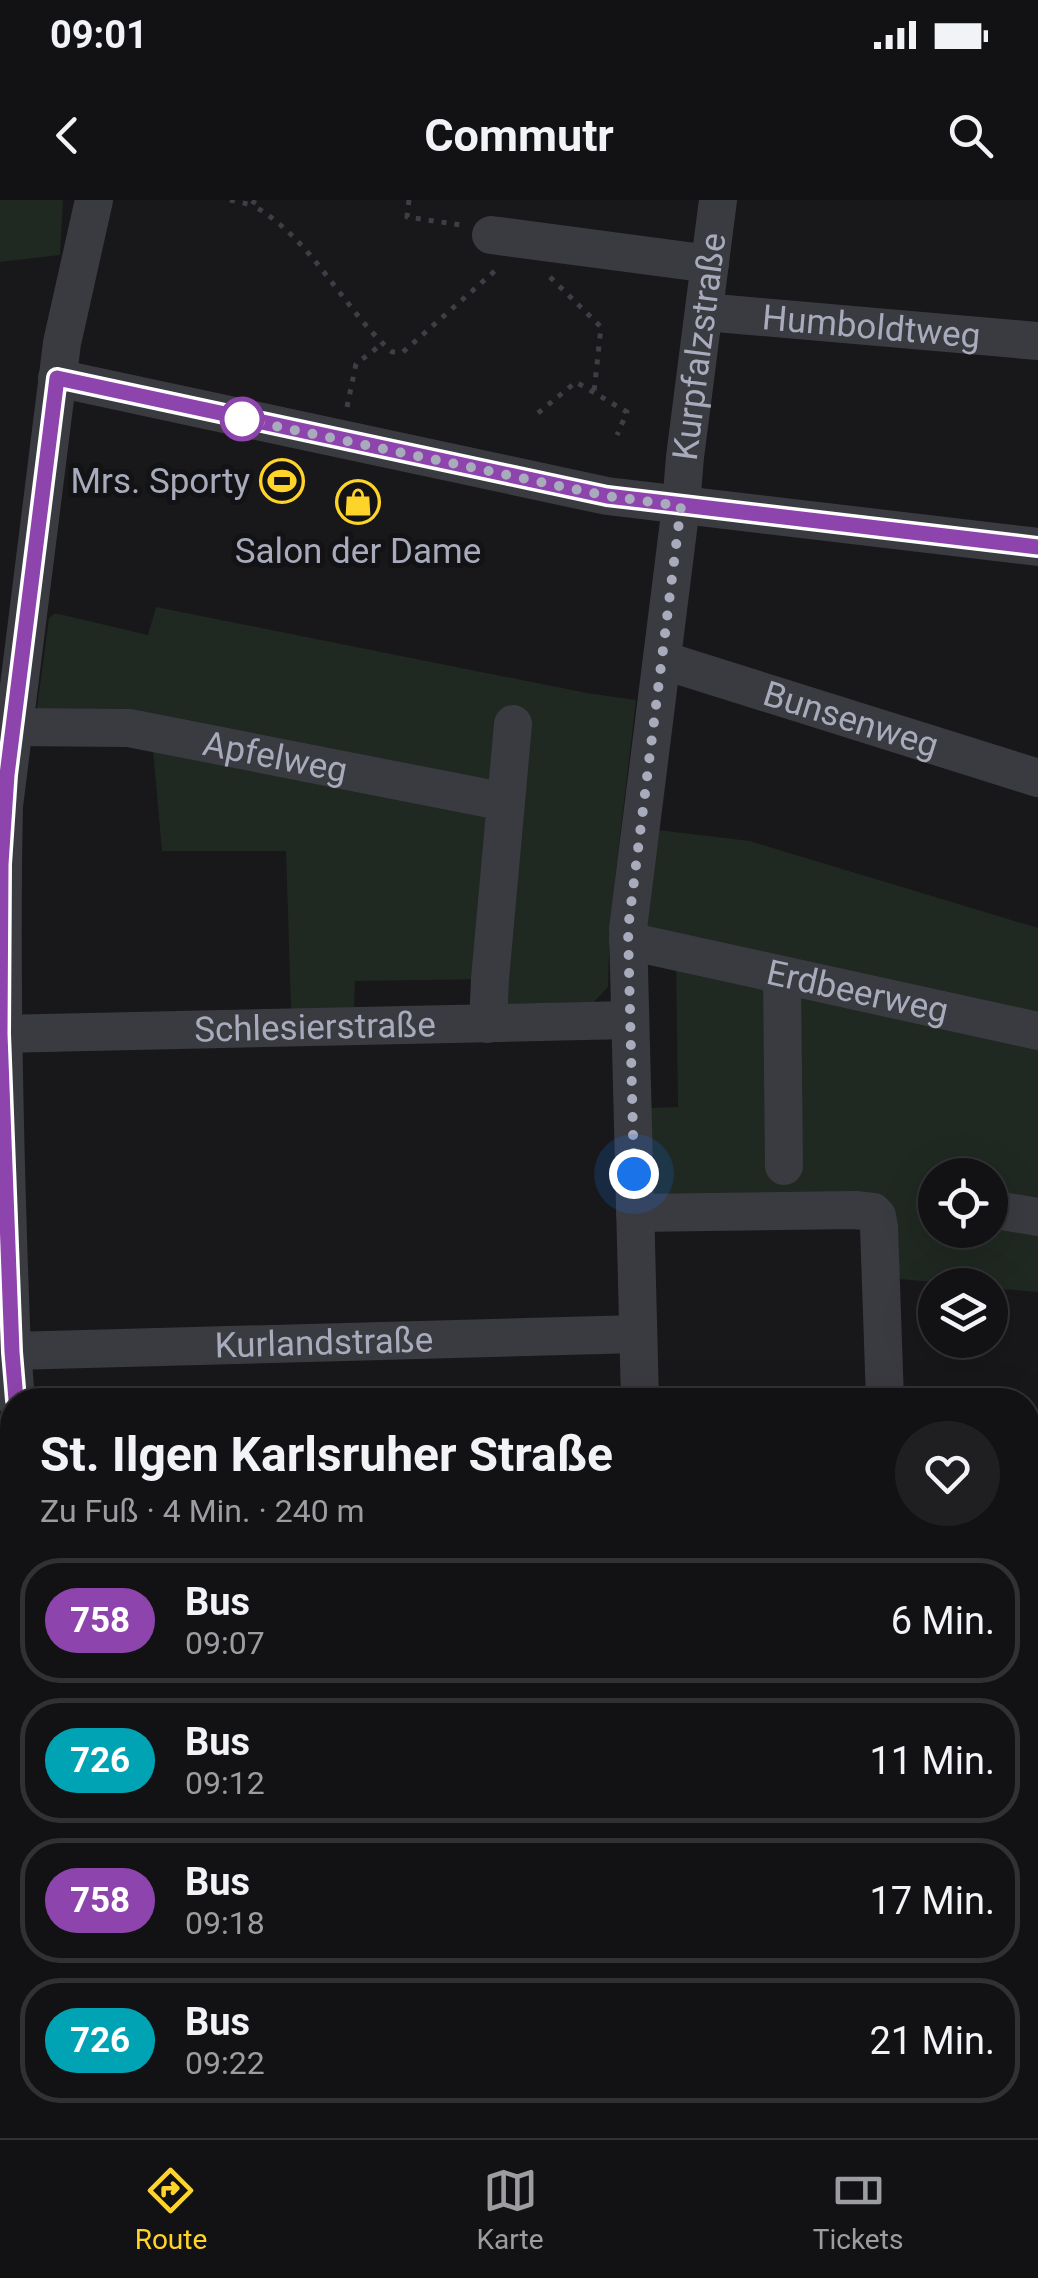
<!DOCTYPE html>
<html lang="de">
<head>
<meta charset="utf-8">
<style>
  body { margin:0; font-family:Roboto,sans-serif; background:#1f1f22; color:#f1f3f6; height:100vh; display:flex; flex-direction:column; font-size:38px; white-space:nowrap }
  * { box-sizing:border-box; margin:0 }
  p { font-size:32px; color:#9c9da0 }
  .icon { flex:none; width:55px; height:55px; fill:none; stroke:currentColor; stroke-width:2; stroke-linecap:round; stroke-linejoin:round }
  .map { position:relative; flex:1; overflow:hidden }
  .details { position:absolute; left:0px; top:1188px; width:1040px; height:752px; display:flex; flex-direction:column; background:#121114; border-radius:40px 40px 0 0; box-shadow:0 10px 40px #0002,0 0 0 2px #313134 }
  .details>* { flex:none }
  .badge { padding:0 20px; border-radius:32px; font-size:35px; line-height:65px }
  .tools { position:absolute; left:918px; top:958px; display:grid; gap:20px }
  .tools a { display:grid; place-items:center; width:90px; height:90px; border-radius:50%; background:#121114; box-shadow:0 10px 40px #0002,0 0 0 2px #313134; font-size:50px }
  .you { position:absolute; width:50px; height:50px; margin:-25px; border:8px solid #fff; border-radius:50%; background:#1a73e8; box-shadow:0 0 0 15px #1a73e833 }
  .map>.badge { position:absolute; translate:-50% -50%; box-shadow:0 0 0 5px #fff }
  .round { display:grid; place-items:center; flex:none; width:105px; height:105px; border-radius:52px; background:#1f1f22 }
  .overview { display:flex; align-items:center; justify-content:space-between; height:170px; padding:0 40px }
  h1 { font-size:48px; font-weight:700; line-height:75px }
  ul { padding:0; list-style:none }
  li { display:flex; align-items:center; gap:30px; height:125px; margin:0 20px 15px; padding:0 20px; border:5px solid #313134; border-radius:40px }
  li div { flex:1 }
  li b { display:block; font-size:38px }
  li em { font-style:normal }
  li .badge { min-width:110px; font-weight:700; text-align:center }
  .status { display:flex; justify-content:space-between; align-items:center; height:70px; padding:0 50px; background:#121114; direction:ltr }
  .status svg { height:28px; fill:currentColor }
  header { display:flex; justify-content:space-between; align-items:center; height:130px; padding:0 40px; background:#121114; font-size:45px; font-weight:700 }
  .dock { display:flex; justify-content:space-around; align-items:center; height:140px; border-top:2px solid #313134; background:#121114; font-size:28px; color:#9c9da0 }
  .dock a { display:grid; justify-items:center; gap:5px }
  .dock .selected { color:#ffd42a }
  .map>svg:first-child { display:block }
  .grass { fill:url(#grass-dots) }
  .garden { fill:#1f2821; fill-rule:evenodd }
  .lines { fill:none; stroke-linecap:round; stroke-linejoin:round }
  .path { stroke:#3e3f46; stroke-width:5; stroke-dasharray:5 8; stroke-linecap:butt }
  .minor { stroke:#3a3a41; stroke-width:38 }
  .line-casing { stroke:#fff; stroke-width:22 }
  .line { stroke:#8e44ad; stroke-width:15 }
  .walk { stroke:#a8abbb; stroke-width:10; stroke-dasharray:0 18 }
  .stop-dot { fill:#fff; stroke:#8e44ad; stroke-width:5 }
  .labels { text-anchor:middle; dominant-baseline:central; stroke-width:10; stroke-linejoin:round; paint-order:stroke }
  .street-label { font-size:35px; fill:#a8abbb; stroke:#131215 }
  .poi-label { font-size:35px; fill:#a8abbb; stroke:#131215; text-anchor:end }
</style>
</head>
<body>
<div class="status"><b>09:01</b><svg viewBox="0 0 49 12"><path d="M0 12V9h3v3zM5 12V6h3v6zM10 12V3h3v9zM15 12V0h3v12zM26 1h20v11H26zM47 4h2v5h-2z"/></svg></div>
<header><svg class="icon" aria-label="back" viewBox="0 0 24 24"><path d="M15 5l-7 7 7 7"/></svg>Commutr<svg class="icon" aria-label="search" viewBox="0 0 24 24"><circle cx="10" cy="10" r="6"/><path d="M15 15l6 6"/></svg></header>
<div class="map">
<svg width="1038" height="1938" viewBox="0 0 1038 1938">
  <defs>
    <pattern id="grass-dots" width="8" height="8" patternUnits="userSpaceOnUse" patternTransform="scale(2.5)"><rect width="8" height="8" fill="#1f2821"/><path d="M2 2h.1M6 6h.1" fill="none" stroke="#3d443f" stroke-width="1.8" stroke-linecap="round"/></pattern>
  </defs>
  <rect width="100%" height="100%" fill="#18171a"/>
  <path class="grass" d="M1038,1668V1876L1031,1938H1011L1012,1928H1028V1757Z"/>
  <path class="garden" d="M0,0H63L60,55L0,62Z
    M156,407L587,493L636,500L610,723L608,787L594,802L504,804L495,779L355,781L354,809L291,810L286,651H162L152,539L36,515L49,418L54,414H59L148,435Z
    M658,630L750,641L1038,728V1092L990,1088V1085H964L899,1079L894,1012L654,1003L649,908L678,907L676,752L646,737ZM935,975H990V1030H935Z"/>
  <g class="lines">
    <path class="path" d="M230,0L252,5
      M255,0L252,5C312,38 342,108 392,152H403L497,69
      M409,0L407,17L461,25
      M550,77L601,127L594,192
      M347,207L356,164L382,144
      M538,213L576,182L627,212L617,235"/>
    <g class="minor">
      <path d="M491,35L710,64"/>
      <path id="s1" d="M704,112L1038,141"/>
      <path d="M57,178L607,296L1038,347"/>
      <path id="s2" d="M662,460L1038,578"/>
      <path id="s3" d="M13,527L129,528L506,602"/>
      <path id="s4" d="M628,741L1038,831"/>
      <path d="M782,776L784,966"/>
      <path d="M488,824L490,779L513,524"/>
      <path id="s5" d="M0,834L629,820"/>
      <path d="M990,1009L1038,1017"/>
      <path d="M635,1013L855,1010L873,1012L877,1016L879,1027L885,1200"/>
      <path id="s6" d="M12,1151L638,1134"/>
      <path d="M16,1200L12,1151C5,970 0,788 4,606L62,143L94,0"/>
      <path id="s7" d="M640,1200L628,729L681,306L685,257L718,0"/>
      <path d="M1028,1339L1035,1337L1038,1309"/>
      <path d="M0,1815L12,1831"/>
      <path d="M195,1928L199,1938"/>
      <path d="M376,1928L380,1938"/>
      <path d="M519,1928L523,1938"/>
      <path d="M825,1928L909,1938"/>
      <path d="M944,1938L945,1928"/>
    </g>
  </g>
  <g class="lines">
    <g class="line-casing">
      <path id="line" d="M16,1200L12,1152L0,834L1,664L7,575L57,178L607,296L1038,347"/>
    </g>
    <use href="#line" class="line"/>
    <path class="walk" d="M242,219L607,296L681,306L628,729L634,974"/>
  </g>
  <defs>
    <g id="stadium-ring" transform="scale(2.25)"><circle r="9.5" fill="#131215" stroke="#ffd42a" stroke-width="1.5"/><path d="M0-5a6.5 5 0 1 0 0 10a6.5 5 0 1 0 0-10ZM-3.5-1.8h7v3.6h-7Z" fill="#ffd42a"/></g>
    <g id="shop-ring" transform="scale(2.25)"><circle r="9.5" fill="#131215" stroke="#ffd42a" stroke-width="1.5"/><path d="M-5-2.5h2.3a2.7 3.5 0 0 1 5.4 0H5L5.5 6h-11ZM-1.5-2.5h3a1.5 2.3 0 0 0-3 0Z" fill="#ffd42a"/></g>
  </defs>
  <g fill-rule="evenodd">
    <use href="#stadium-ring" x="282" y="281"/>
    <use href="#shop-ring" x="358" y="302"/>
  </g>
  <circle class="stop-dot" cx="242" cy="219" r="20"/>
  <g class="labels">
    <g class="street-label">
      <text stroke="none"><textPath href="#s1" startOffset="168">Humboldtweg</textPath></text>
      <text stroke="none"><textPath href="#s7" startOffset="1058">Kurpfalzstraße</textPath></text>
      <text stroke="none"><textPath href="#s2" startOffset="198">Bunsenweg</textPath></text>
      <text stroke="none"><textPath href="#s3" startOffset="265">Apfelweg</textPath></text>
      <text stroke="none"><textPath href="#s4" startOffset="235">Erdbeerweg</textPath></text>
      <text stroke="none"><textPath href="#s5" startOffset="315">Schlesierstraße</textPath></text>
      <text stroke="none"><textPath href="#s6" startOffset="312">Kurlandstraße</textPath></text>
    </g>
    <g class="poi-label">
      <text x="250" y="281">Mrs. Sporty</text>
      <text x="358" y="351" text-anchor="middle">Salon der Dame</text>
    </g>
  </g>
</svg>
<div class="tools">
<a><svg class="icon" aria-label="locate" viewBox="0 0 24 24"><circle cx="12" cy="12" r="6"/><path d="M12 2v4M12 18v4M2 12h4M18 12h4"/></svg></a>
<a><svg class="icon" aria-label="layers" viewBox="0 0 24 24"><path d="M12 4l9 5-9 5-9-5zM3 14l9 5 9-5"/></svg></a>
</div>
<div class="you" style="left:634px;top:974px"></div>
<section class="details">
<div class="overview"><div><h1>St. Ilgen Karlsruher Straße</h1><p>Zu Fuß · 4 Min. · 240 m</p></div><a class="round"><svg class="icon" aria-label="heart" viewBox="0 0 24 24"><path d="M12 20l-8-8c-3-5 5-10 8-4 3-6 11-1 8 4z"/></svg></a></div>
<ul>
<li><span class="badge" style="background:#8e44ad;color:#fff">758</span><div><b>Bus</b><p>09:07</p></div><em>6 Min.</em></li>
<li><span class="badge" style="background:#00a3b4;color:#fff">726</span><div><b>Bus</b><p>09:12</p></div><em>11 Min.</em></li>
<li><span class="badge" style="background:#8e44ad;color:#fff">758</span><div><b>Bus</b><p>09:18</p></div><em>17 Min.</em></li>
<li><span class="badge" style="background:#00a3b4;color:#fff">726</span><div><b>Bus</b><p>09:22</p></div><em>21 Min.</em></li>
</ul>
</section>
</div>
<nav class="dock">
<a class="selected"><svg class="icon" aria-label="directions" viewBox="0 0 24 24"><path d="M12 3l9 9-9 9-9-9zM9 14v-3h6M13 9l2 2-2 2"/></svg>Route</a>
<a><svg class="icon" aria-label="map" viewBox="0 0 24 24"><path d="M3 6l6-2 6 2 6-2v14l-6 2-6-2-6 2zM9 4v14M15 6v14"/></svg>Karte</a>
<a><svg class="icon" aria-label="tickets" viewBox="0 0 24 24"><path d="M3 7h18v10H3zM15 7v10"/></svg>Tickets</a>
</nav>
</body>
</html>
